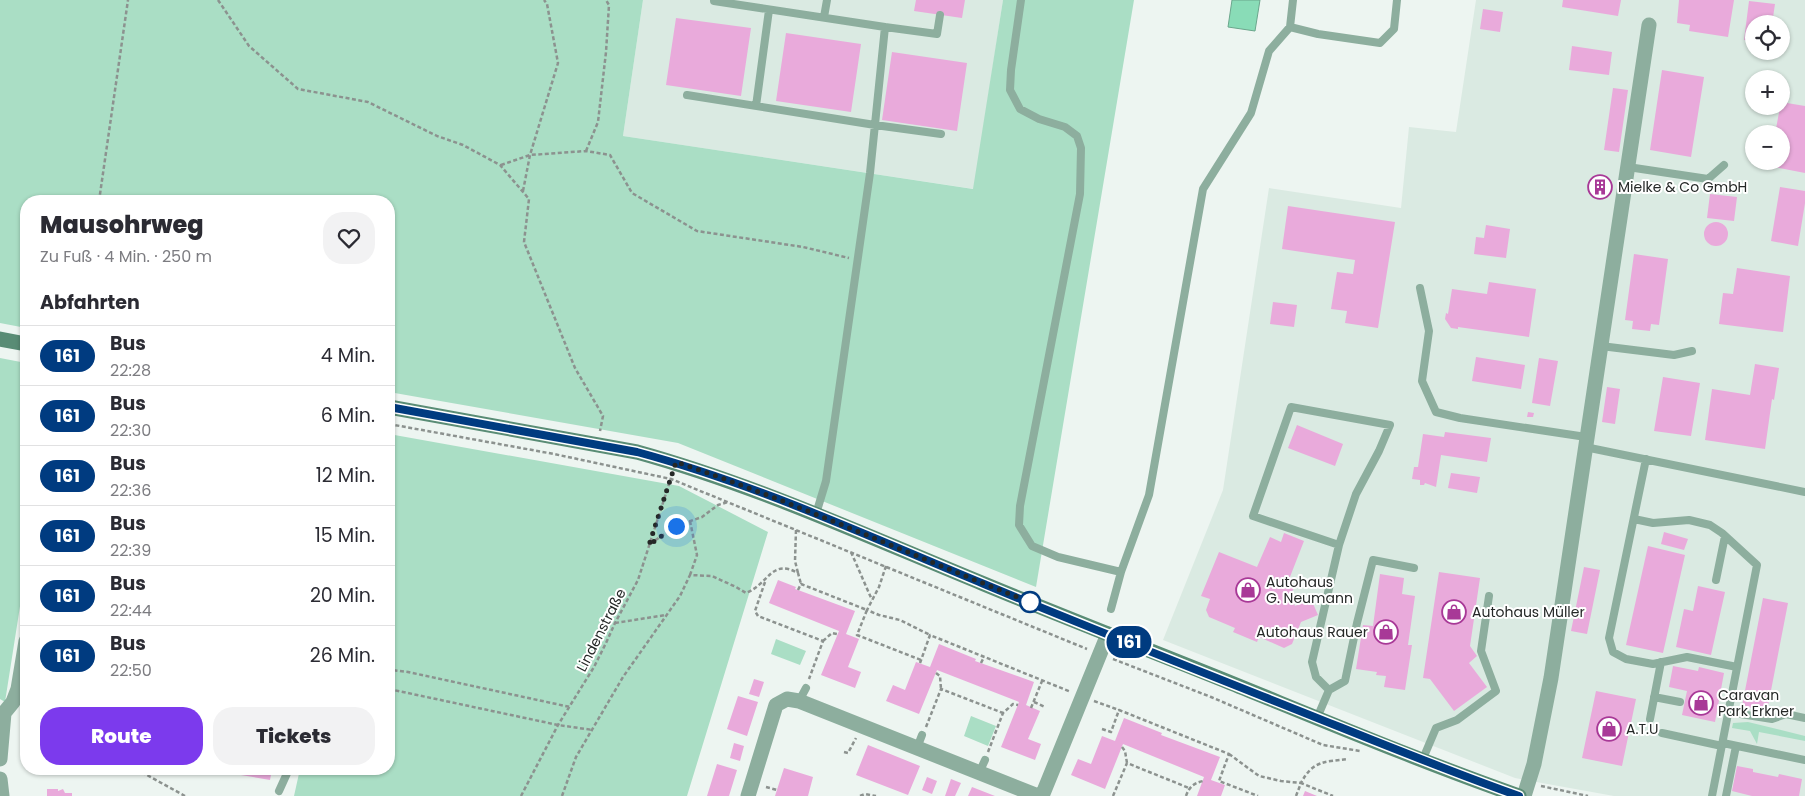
<!DOCTYPE html>
<html lang="de">
<head>
<meta charset="utf-8">
<style>
  body { margin:0; font-family:Poppins,sans-serif; background:#f2f2f3; color:#2b2b33; height:100vh; display:flex; flex-direction:column; font-size:19px; white-space:nowrap }
  * { box-sizing:border-box; margin:0 }
  p { font-size:16px; color:#7c7c81 }
  .icon { flex:none; width:28px; height:28px; fill:none; stroke:currentColor; stroke-width:2; stroke-linecap:round; stroke-linejoin:round }
  .map { position:relative; flex:1; overflow:hidden }
  .details { position:absolute; left:20px; top:195px; width:375px; height:580px; display:flex; flex-direction:column; background:#fff; border-radius:20px; box-shadow:0 1px 4px #0004 }
  .details>* { flex:none }
  .badge { padding:0 10px; border-radius:16px; font-size:18px; line-height:32px }
  .controls { position:absolute; left:1745px; top:15px; display:grid; gap:10px }
  .controls a { display:grid; place-items:center; width:45px; height:45px; border-radius:50%; background:#fff; box-shadow:0 1px 4px #0004; font-size:25px }
  .you { position:absolute; width:25px; height:25px; margin:-12px; border:4px solid #fff; border-radius:50%; background:#1a73e8; box-shadow:0 0 0 8px #1a73e833 }
  .map>.badge { position:absolute; translate:-50% -50%; box-shadow:0 0 0 2px #fff }
  h2 { padding:0 20px; font-size:19px; line-height:45px }
  .round { display:grid; place-items:center; flex:none; width:52px; height:52px; border-radius:20px; background:#f2f2f3 }
  .summary { display:flex; align-items:center; justify-content:space-between; height:85px; padding:0 20px }
  h1 { font-size:24px; font-weight:800; line-height:38px }
  .action { display:flex; gap:10px; margin-top:auto; padding:10px 20px }
  .action a { flex:1; height:58px; border-radius:20px; background:#7c3aed; color:#fff; font-size:20px; font-weight:800; line-height:58px; text-align:center }
  .action a+a { background:#f2f2f3; color:#2b2b33 }
  ul { padding:0; list-style:none }
  li { display:flex; align-items:center; gap:15px; height:60px; padding:0 20px; border-top:1px solid #e1e1e2 }
  li div { flex:1 }
  li b { display:block; font-size:19px }
  li em { font-style:normal }
  li .badge { min-width:55px; font-weight:700; text-align:center }
  .map>svg:first-child { display:block }
  .built { fill:#daeae2; fill-rule:evenodd }
  .green { fill:#aadec5 }
  .water { fill:#89dcb7; stroke:#6ba68c }
  .building { fill:#e9aadb }
  .lines { fill:none; stroke-linecap:round; stroke-linejoin:round }
  .path { stroke:#8c928f; stroke-width:2.5; stroke-dasharray:4 2.5; stroke-linecap:butt }
  .lane { stroke:#8dae9e; stroke-width:8 }
  .street { stroke:#8dae9e; stroke-width:15 }
  .secondary { stroke:#598c75; stroke-width:15 }
  .line-casing { stroke:#fff; stroke-width:11 }
  .line { stroke:#003b80; stroke-width:8 }
  .walk { stroke:#252827; stroke-width:5; stroke-dasharray:0 9 }
  .stop-dot { fill:#fff; stroke:#003b80; stroke-width:2.5 }
  .labels { text-anchor:middle; dominant-baseline:central; stroke-width:4; stroke-linejoin:round; paint-order:stroke }
  .poi-label { font-size:14px; fill:#252827; stroke:#fff; text-anchor:start }
  .street-label { font-size:14px; fill:#252827; stroke:#fff }
</style>
</head>
<body>
<div class="map">
<svg width="1805" height="796" viewBox="0 0 1805 796">
  <rect width="100%" height="100%" fill="#edf5f1"/>
  <path class="built" d="M643,0H1003L974,189L623,136Z
    M1476,0H1805V796H1614L1515,778L1163,640L1223,490L1269,188L1401,208L1409,127L1456,132ZM1754,24H1781V51H1754ZM1754,79H1781V106H1754ZM1754,134H1781V161H1754Z"/>
  <path class="green" d="M0,0H643L623,136L973,189L1003,0H1134L1036,587L678,443L389,392V201H26V328L0,323Z
    M0,358L26,363V568L5,702L0,699Z
    M389,434L679,486L768,532L687,796H294L300,769H389Z
    M776,639L806,651L800,665L771,654Z
    M971,716L996,726L988,746L964,736Z
    M1748,722L1805,736V741L1759,732L1757,744L1750,731L1732,728L1733,723Z"/>
  <path class="water" d="M1232,0H1260L1255,31L1228,27Z"/>
  <path class="building" d="M916,0H965L962,18L914,11Z
    M1563,0H1621L1618,16L1562,7Z
    M1679,0H1734L1728,37L1689,31L1690,25L1677,23Z
    M1749,1L1775,4L1772,24H1754V41L1744,40Z
    M1483,9L1503,12L1500,32L1480,29Z
    M676,18L751,28L741,96L666,85Z
    M786,33L861,44L851,112L776,101Z
    M1572,46L1612,52L1609,75L1569,70Z
    M892,52L967,63L957,131L882,120Z
    M1662,70L1704,77L1691,157L1650,150Z
    M1613,88L1628,90L1619,152L1604,150Z
    M1781,102L1805,106V173L1769,166L1770,161H1781V134H1775Z
    M1594,180L1607,182L1605,194L1592,193Z
    M1780,187L1805,191V203L1798,246L1771,241Z
    M1710,194L1737,197L1734,221L1707,218Z
    M1288,206L1395,222L1378,328L1345,323L1347,311L1331,309L1337,272L1353,274L1355,260L1282,249Z
    M1704 234a12 12 0 1 1 24 0a12 12 0 1 1-24 0Z
    M1486,225L1510,229L1506,258L1474,254L1476,237L1484,238Z
    M1634,254L1668,259L1659,325L1651,324L1650,331L1632,329L1633,321L1625,320Z
    M1737,268L1790,276L1783,332L1719,324L1723,293L1733,294Z
    M1489,282L1536,289L1529,337L1458,327V329L1451,328L1445,319L1446,313L1448,314L1452,289L1487,294Z
    M1273,302L1297,305L1294,327L1270,324Z
    M1476,357L1525,365L1521,389L1472,381Z
    M1539,358L1558,361L1550,406L1532,403Z
    M1755,364L1779,368L1774,400L1772,399L1765,449L1705,440L1712,389L1750,395Z
    M1663,377L1700,383L1691,436L1654,431Z
    M1607,387L1620,389L1615,424L1602,422Z
    M1528,412L1534,413L1533,417H1527Z
    M1297,425L1343,444L1335,466L1288,448Z
    M1445,432L1491,438L1487,462L1441,455L1436,487L1425,483L1424,485H1420V480L1412,479L1414,467H1418L1423,434L1444,437Z
    M1451,473L1480,477L1477,493L1448,488Z
    M1664,532L1688,539L1684,550L1661,544Z
    M1284,533L1304,541L1288,582L1295,585L1289,599L1293,601L1295,606L1311,599L1318,615L1301,622L1292,644L1284,648L1259,637L1257,642L1233,632L1235,628L1209,617L1206,610L1210,599L1201,596L1219,552L1257,567L1270,537L1281,542Z
    M1648,546L1685,555L1663,653L1626,645Z
    M1584,567L1600,570L1587,634L1571,631Z
    M1439,572L1480,578L1470,646L1477,656L1469,663L1487,687L1454,711L1430,679L1423,678Z
    M1380,574L1404,578L1402,594L1415,596L1408,645H1412L1405,690L1384,687L1386,676L1376,675L1377,672L1356,669L1363,625L1373,626Z
    M778,580L796,587L795,589L798,590L855,611L846,634L859,639L848,667L861,672L855,688L821,675L839,631L769,603Z
    M1698,586L1725,592L1711,655L1676,647L1684,609L1693,611Z
    M1763,598L1788,603L1767,711L1742,706Z
    M939,644L976,659L975,661L1034,682L1026,705L1040,711L1028,739L1041,744L1035,760L1001,747L1019,702L937,670L919,714L886,701L893,685L905,690L916,662L930,667Z
    M1673,666L1698,671L1699,667L1724,673L1715,722L1682,715L1687,691L1669,687Z
    M754,679L764,682L759,697L749,694Z
    M1596,691L1636,699L1622,766L1582,758Z
    M738,696L758,702L747,736L727,729Z
    M1124,718L1162,733L1161,735L1220,757L1211,780L1225,785L1221,796H1197L1204,777L1123,744L1105,789L1071,775L1078,759L1091,764L1102,736L1115,741Z
    M734,743L744,746L740,761L730,758Z
    M868,745L920,766L908,795L856,775Z
    M717,764L737,770L729,796H707Z
    M1737,766L1753,769V772L1778,777L1779,774L1802,779L1799,796H1752L1732,791Z
    M784,768L813,777L808,796H775Z
    M230,769H272L270,780L229,773Z
    M927,777L937,781L932,794L922,790Z
    M951,779L961,783L955,796H945Z
    M972,787L995,796H968Z
    M47,789H58V791L63,789L65,793H72V796H47Z
    M1305,791L1317,796H1303Z"/>
  <g class="lines">
    <path class="path" d="M218,0L249,46L298,89L368,102L437,136L463,145L500,165L529,199L524,242L575,368L603,416L600,431
      M586,151L598,122L606,52L609,5L606,0
      M501,165L530,155L586,151L610,155L632,193L697,231L803,247L849,258
      M523,191L530,155L558,63L547,4L544,0
      M99,201L128,0
      M389,424L554,454L671,479L1087,649
      M690,521L697,555L690,575
      M796,530L795,561L798,573
      M650,544L676,526L702,517L718,505L728,502
      M851,552L872,600
      M886,566L879,587L867,610L879,615L900,620L930,635
      M765,582L755,611L758,616L823,641L809,679
      M798,590L801,584L867,610L857,635L921,660
      M615,623L666,615
      M823,641L832,633L837,634
      M1113,659L1211,697L1323,745L1360,751
      M920,663L930,635L1071,692
      M981,663L984,657
      M936,673L940,676L941,689
      M389,674L392,670L408,672L570,707
      M389,689L558,725L593,730
      M1094,701L1119,710
      M1034,702L1045,707
      M1031,708L1042,681
      M926,727L941,689L1003,713
      M1102,729L1111,732L1119,710L1229,754L1219,781L1258,796
      M1122,747L1125,751L1127,763
      M844,752L848,753L856,738
      M988,752L1003,713L1013,704L1018,705
      M1229,754L1259,776L1281,781L1301,783C1313,760 1325,762 1348,759
      M136,769L185,796
      M1541,786L1588,796
      M766,787L777,790
      M521,796L558,725L594,667L606,643L615,623L638,580L671,478
      M562,796L576,757L623,677L680,596L690,575L712,576L736,587L746,593C769,584 771,558 798,573L801,584
      M860,796L865,794L876,796
      M1113,796L1127,763L1189,788
      M1186,796C1189,787 1194,783 1203,781
      M1296,796L1301,783L1333,796"/>
    <path class="lane" d="M714,0V1L885,27
      M1021,0L1011,70L1010,90L1020,109L1039,119L1065,127L1077,136L1081,148L1080,194L1020,506L1019,525L1032,546L1058,557L1121,572
      M824,17L827,0
      M1290,27L1318,34L1380,43L1394,29L1397,0
      M687,95L875,125L941,134
      M756,106L769,10
      M1628,167L1708,179L1724,165
      M1420,288L1429,331L1422,381L1436,412L1460,418L1586,437
      M1601,346L1674,355L1692,351
      M1585,447L1805,492
      M1646,459L1609,638L1613,652L1626,659L1653,664L1687,657L1737,667
      M816,514L826,481L870,173L885,27L937,34L940,15
      M1634,519L1653,523L1689,520L1710,525L1722,533L1757,565L1712,796
      M1716,580L1725,536
      M1111,609L1121,572L1149,495L1203,189L1251,113L1269,51L1290,27L1293,0
      M1329,690L1345,681L1357,623L1373,560L1414,568
      M1654,697L1680,702
      M799,701L806,688
      M1728,712L1772,719L1786,714L1805,718
      M1317,718L1329,690L1316,677L1312,662L1339,545L1253,516L1291,407L1390,425L1379,451L1356,494L1339,545
      M1650,719L1661,662
      M1662,733L1722,746
      M1723,743L1805,760
      M917,748L922,735
      M1422,761L1436,728L1457,720L1496,691L1481,651L1489,596
      M979,773L985,760
      M279,791L289,769
      M1726,796L1736,746"/>
    <path class="street" d="M0,759L4,713L13,702L18,689L26,641
      M0,779L2,796
      M748,796L776,705L787,699L799,701L1038,796
      M1042,796L1108,634
      M1524,796L1534,764L1551,678L1649,25"/>
    <path class="secondary" d="M0,339L26,344
      M389,407L637,452C756,485 869,537 984,584C1066,618 1149,650 1231,683C1327,722 1422,762 1519,796"/>
  </g>
  <g class="lines">
    <g class="line-casing">
      <path id="line" d="M389,407L637,452C756,484 870,537 984,584C1077,623 1172,660 1267,698C1351,731 1434,766 1519,796"/>
    </g>
    <use href="#line" class="line"/>
    <path class="walk" d="M676,526L649,545L676,462C798,503 915,557 1035,604L1030,602"/>
  </g>
  <defs>
    <g id="building-ring" transform="scale(1.25)"><circle r="9.5" fill="#fff" stroke="#a83997" stroke-width="1.5"/><path d="M-4-6H4V6H1V3H-1V6H-4ZM-2.5-4.3h1.7v1.8h-1.7ZM.8-4.3h1.7v1.8H.8ZM-2.5-1h1.7V.8h-1.7ZM.8-1h1.7V.8H.8Z" fill="#a83997"/></g>
    <g id="shop-ring" transform="scale(1.25)"><circle r="9.5" fill="#fff" stroke="#a83997" stroke-width="1.5"/><path d="M-5-2.5h2.3a2.7 3.5 0 0 1 5.4 0H5L5.5 6h-11ZM-1.5-2.5h3a1.5 2.3 0 0 0-3 0Z" fill="#a83997"/></g>
  </defs>
  <g fill-rule="evenodd">
    <use href="#building-ring" x="1600" y="187"/>
    <use href="#shop-ring" x="1248" y="590"/>
    <use href="#shop-ring" x="1454" y="612"/>
    <use href="#shop-ring" x="1386" y="632"/>
    <use href="#shop-ring" x="1701" y="703"/>
    <use href="#shop-ring" x="1609" y="729"/>
  </g>
  <circle class="stop-dot" cx="1030" cy="602" r="10"/>
  <g class="labels">
    <g class="poi-label">
      <text x="1618" y="187">Mielke &amp; Co GmbH</text>
      <text x="1266" y="582">Autohaus<tspan x="1266" dy="16">G. Neumann</tspan></text>
      <text x="1472" y="612">Autohaus Müller</text>
      <text x="1368" y="632" text-anchor="end">Autohaus Rauer</text>
      <text x="1718" y="695">Caravan<tspan x="1718" dy="16">Park Erkner</tspan></text>
      <text x="1626" y="729">A.T.U</text>
    </g>
    <g class="street-label">
      <text transform="translate(601 630) rotate(-63)">Lindenstraße</text>
    </g>
  </g>
</svg>
<div class="controls">
<a><svg class="icon" aria-label="locate" viewBox="0 0 24 24"><circle cx="12" cy="12" r="6"/><path d="M12 2v4M12 18v4M2 12h4M18 12h4"/></svg></a>
<a>+</a>
<a>−</a>
</div>
<div class="you" style="left:676px;top:526px"></div>
<b class="badge" style="left:1129px;top:642px;background:#003b80;color:#fff">161</b>
<section class="details">
<div class="summary"><div><h1>Mausohrweg</h1><p>Zu Fuß · 4 Min. · 250 m</p></div><a class="round"><svg class="icon" aria-label="heart" viewBox="0 0 24 24"><path d="M12 20l-8-8c-3-5 5-10 8-4 3-6 11-1 8 4z"/></svg></a></div>
<h2>Abfahrten</h2>
<ul>
<li><span class="badge" style="background:#003b80;color:#fff">161</span><div><b>Bus</b><p>22:28</p></div><em>4 Min.</em></li>
<li><span class="badge" style="background:#003b80;color:#fff">161</span><div><b>Bus</b><p>22:30</p></div><em>6 Min.</em></li>
<li><span class="badge" style="background:#003b80;color:#fff">161</span><div><b>Bus</b><p>22:36</p></div><em>12 Min.</em></li>
<li><span class="badge" style="background:#003b80;color:#fff">161</span><div><b>Bus</b><p>22:39</p></div><em>15 Min.</em></li>
<li><span class="badge" style="background:#003b80;color:#fff">161</span><div><b>Bus</b><p>22:44</p></div><em>20 Min.</em></li>
<li><span class="badge" style="background:#003b80;color:#fff">161</span><div><b>Bus</b><p>22:50</p></div><em>26 Min.</em></li>
</ul>
<div class="action"><a>Route</a><a>Tickets</a></div>
</section>
</div>
</body>
</html>
